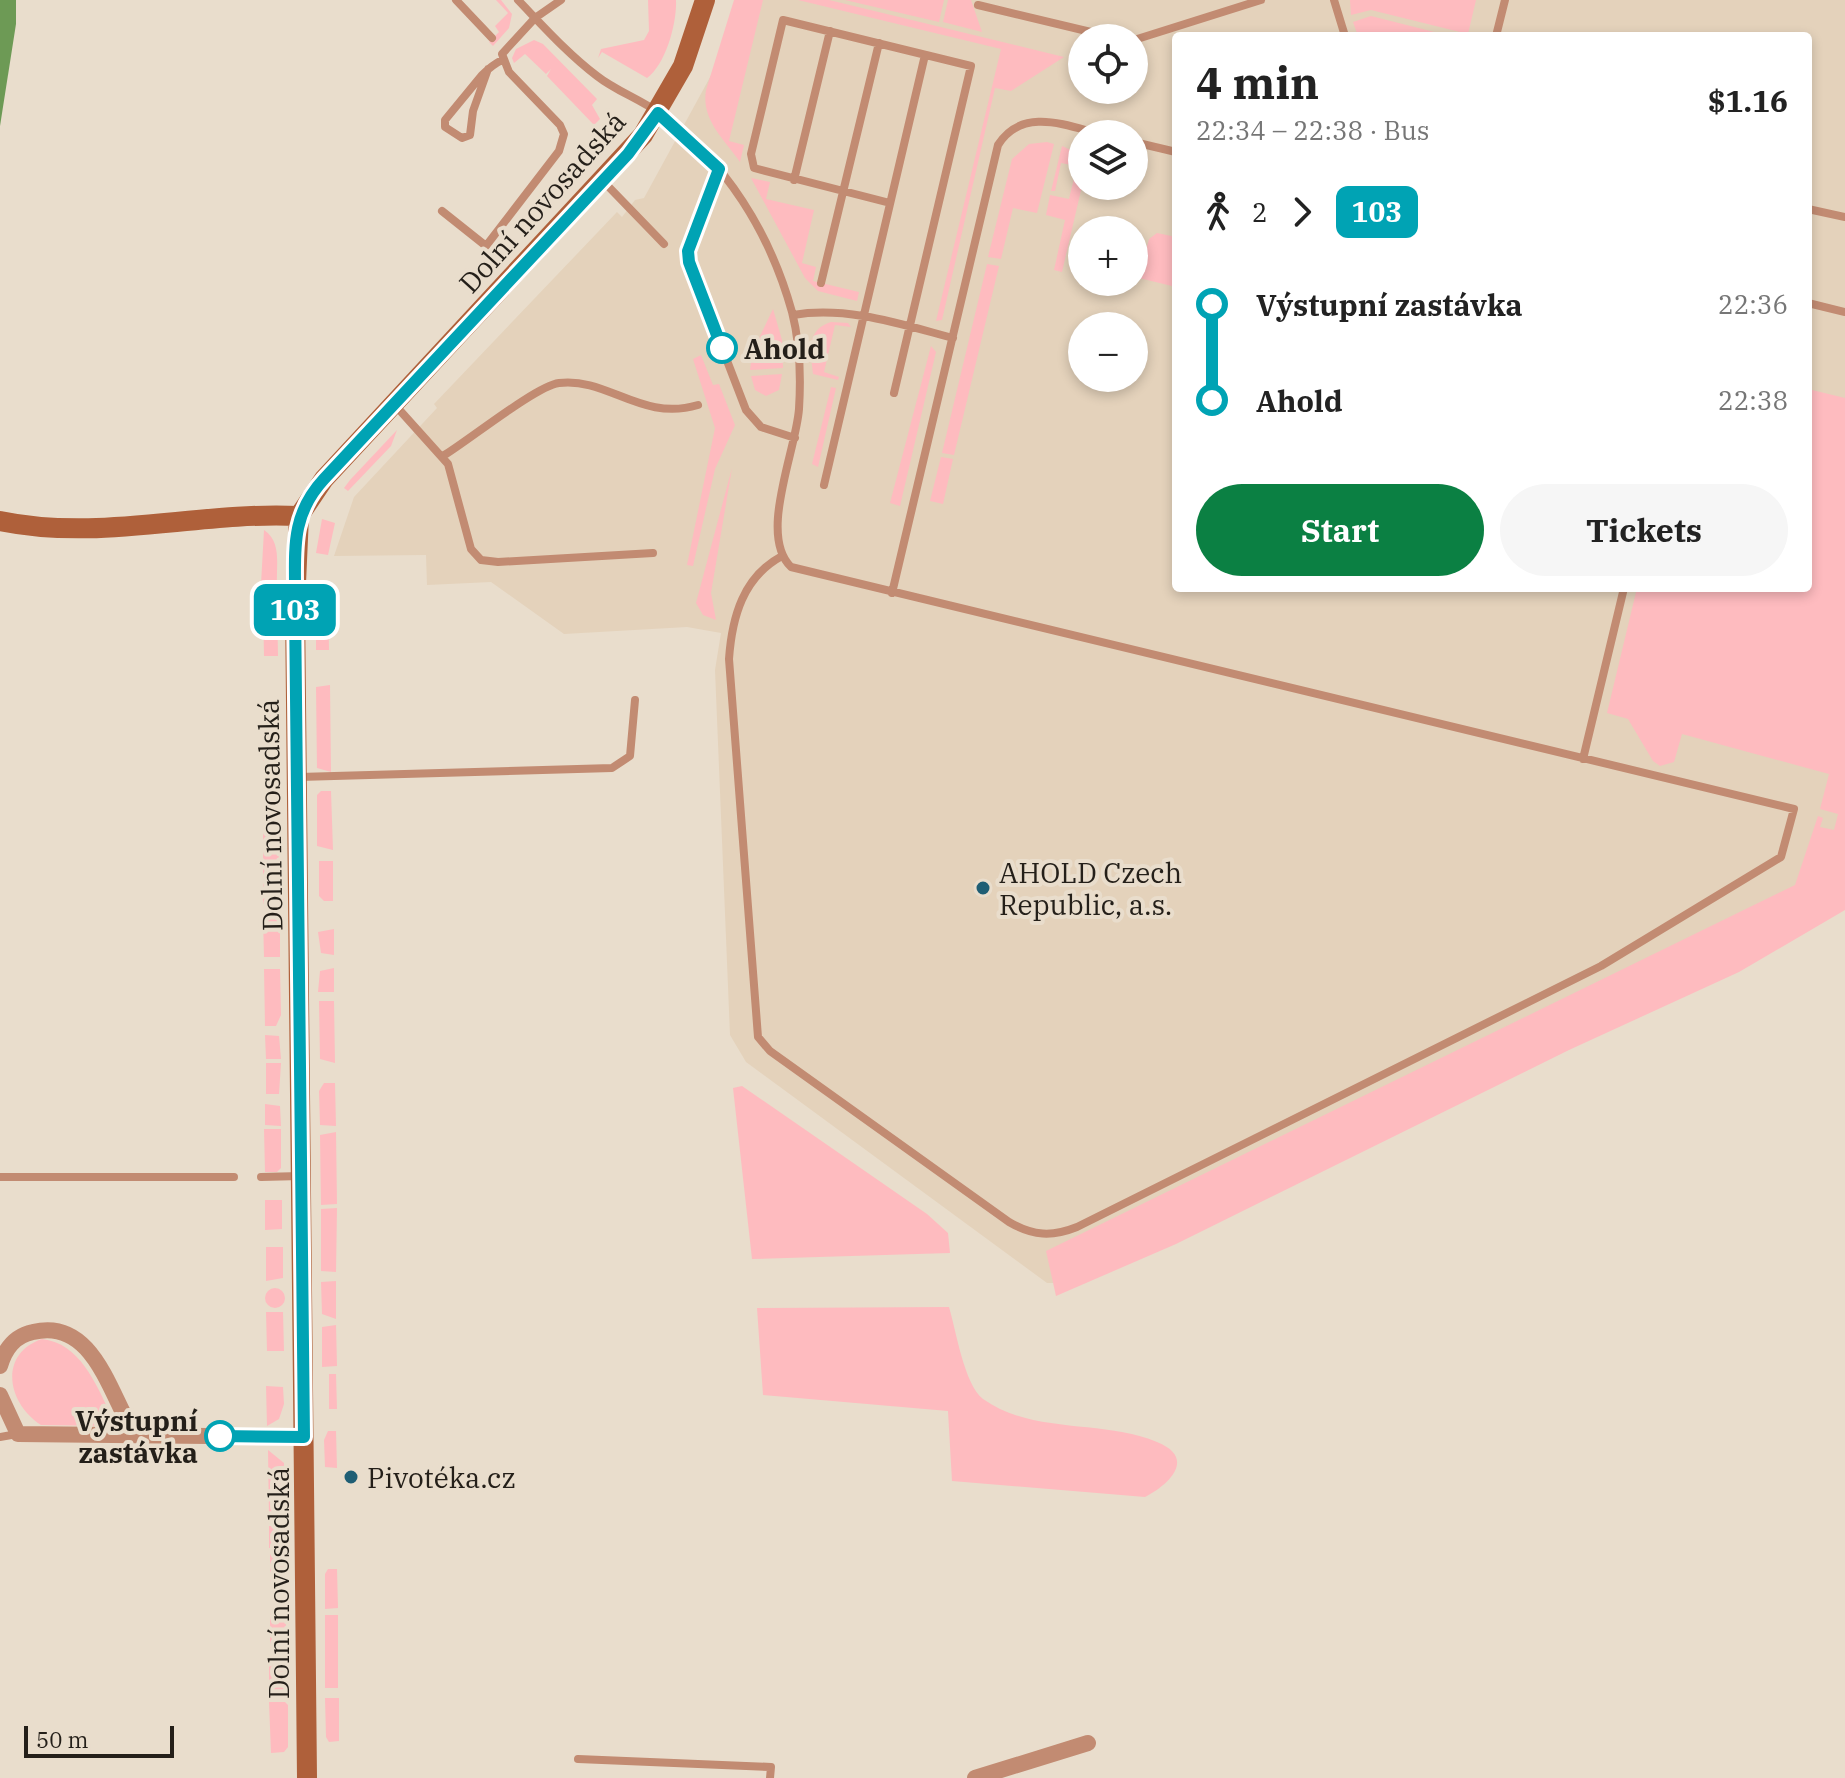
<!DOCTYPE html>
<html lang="en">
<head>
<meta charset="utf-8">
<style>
  body { margin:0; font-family:"IBM Plex Serif",serif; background:#f6f6f6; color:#222; height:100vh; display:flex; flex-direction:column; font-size:30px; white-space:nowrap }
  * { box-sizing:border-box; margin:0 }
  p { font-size:26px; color:#767676 }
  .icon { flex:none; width:44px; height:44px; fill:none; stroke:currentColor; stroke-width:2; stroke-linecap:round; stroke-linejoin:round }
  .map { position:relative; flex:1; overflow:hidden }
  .sheet { position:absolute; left:1172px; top:32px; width:640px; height:560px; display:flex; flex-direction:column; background:#fff; border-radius:8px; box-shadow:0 4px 12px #0003 }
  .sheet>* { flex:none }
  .badge { padding:0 16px; border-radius:12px; font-size:28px; line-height:52px }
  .controls { position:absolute; left:1068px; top:24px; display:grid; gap:16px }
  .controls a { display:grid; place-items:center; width:80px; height:80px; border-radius:50%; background:#fff; box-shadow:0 4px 12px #0003; font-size:40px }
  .scale { position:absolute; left:24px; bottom:20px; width:150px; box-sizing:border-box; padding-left:8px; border:4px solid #241f19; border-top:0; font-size:22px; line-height:28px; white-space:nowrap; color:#241f19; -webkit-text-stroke:6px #e9ddcc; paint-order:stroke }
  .map>.badge { position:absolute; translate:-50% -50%; box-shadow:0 0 0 4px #fff }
  .legs { display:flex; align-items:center; gap:12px; height:88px; padding:0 24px; font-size:26px }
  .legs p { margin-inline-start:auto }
  .head { display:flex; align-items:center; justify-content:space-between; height:136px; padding:0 24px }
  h1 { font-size:44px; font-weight:800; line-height:60px }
  .cta { display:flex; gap:16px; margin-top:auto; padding:16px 24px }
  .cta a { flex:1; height:92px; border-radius:48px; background:#0b8043; color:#fff; font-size:32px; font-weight:800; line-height:92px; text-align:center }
  .cta a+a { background:#f6f6f6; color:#222 }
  ul { padding:0 24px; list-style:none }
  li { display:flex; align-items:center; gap:28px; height:96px; font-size:30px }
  li i { display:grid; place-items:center; width:12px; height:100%; margin:0 10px; background:currentColor }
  li i::after { content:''; width:20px; height:20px; margin:-10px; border:6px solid; border-radius:50%; background:#fff }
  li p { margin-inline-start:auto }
  li:first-child i { background:linear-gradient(#0000 50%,currentColor 0) }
  li:last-child i { background:linear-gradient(currentColor 50%,#0000 0) }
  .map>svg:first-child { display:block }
  .built { fill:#e4d2bb; fill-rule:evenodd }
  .green { fill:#febbbf }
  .water { fill:#6d9a55 }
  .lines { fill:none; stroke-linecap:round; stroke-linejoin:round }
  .lane { stroke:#c28b72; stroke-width:8 }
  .street { stroke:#c28b72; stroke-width:16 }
  .secondary { stroke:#af603a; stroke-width:20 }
  .line-1-casing { stroke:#fff; stroke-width:18 }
  .line-1 { stroke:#00a3b4; stroke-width:12 }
  .stop-1-dot { fill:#fff; stroke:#00a3b4; stroke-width:4 }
  .poi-dot { fill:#1f5e74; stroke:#e9ddcc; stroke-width:3 }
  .labels { text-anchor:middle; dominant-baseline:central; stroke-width:8; stroke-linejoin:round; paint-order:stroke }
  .street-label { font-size:28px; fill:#241f19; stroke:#e9ddcc }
  .stop-label { font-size:28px; font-weight:bold; fill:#241f19; stroke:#e9ddcc; text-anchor:start }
  .poi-label { font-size:28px; fill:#241f19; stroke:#e9ddcc; text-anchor:start }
</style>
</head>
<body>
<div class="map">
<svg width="1845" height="1778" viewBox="0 0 1845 1778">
  <rect width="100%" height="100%" fill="#e9ddcc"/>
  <path class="built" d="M738,0H1845V869L1058,1283H1047L746,1062L730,1035L715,670L721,633L687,627L564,634L491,582L427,585L426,555L334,556L354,497L437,408L434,404L617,212L622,217L635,200L644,198L714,70ZM1176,36H1808V588H1176ZM1082,38H1134V90H1082ZM1082,134H1134V186H1082ZM1082,230H1134V282H1082ZM1082,326H1134V378H1082Z"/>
  <path class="green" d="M496,0H501L512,14L509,28L493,46L489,42L499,32L495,26L508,13Z
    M648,0H676C677,23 666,64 647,78L602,52L598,58L601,49L644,40L649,31Z
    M734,0H763L729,141L744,145L740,162C724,139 701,120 706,90Z
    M798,0H829L1064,57L1011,91L995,88L942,320L936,321L1001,49Z
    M845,0H944L939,22Z
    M948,0H971L982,32L943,22Z
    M1350,0H1476L1468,34L1371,10L1351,15Z
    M1371,16L1450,36H1358L1353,22Z
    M534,40L543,44L597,99L592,105L600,119L594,125L547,76L551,69L546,74L525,54L514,63L512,58L516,49Z
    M1047,142L1054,144L1037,213L1013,208L1001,259L988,257L1012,159L1029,144Z
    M1062,146L1082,155V186L1062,272L1054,270L1065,220L1046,215L1050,195L1069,199L1077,166L1061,163L1055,191H1051Z
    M751,178L770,182L766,199L814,210L802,263L816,267L813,281L859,292L857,301L818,291L805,278Z
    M1157,233L1176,237V287L1139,278L1149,239Z
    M987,264L999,266L954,455L942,453Z
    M773,309L782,340L783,368L750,370L752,353Z
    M831,322L848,323L851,327L835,325L824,372L839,377L838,380L813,374C811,353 805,330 831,322Z
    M931,346L936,352L900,506L890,503Z
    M701,355L713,385L719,384L735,425L715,469L693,566L687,565L715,428L693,359Z
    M782,374L779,390L766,396L755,390L751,376Z
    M831,387L836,388L818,467L812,464Z
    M1808,389L1845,398V910L1739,972L1569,1050L1176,1244L1056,1296L1046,1251L1795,885L1818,816L1823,818L1820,827L1834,830L1838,814L1820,809L1829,774L1682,734L1674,762L1660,766L1653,761L1628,719L1607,713L1637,588H1808Z
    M397,430L391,446L348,491L344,488L350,480Z
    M941,457L953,459L943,504L930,501Z
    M732,468L711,593L716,620L703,615L696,603Z
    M322,519L335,523L328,555L316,553Z
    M264,530C282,542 276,565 277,584H261Z
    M328,591L329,650H316V620H325L326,617L315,615L316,595Z
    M277,601L278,656H264L263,602Z
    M330,685L331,772L317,768L316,687Z
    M277,709L278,756L274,761H263L262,710Z
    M321,791H331L333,850L317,846V795Z
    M263,812H279V902L263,904Z
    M319,861H333V901H324L319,896Z
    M263,917L280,919V957H264Z
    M334,929V955L321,953L318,932Z
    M334,968V992H318L320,971Z
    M264,969H280L281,1015L276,1026H265Z
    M319,1001H334L335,1063L320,1059Z
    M265,1035L279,1036L281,1059H266Z
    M266,1063H281L279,1094H266Z
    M324,1083H335L336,1126L320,1125L319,1091Z
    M742,1086L927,1214L948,1233L950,1253L752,1259L733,1088Z
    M265,1104L280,1106L281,1126L265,1125Z
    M264,1129H281V1168L277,1172H265Z
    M336,1132L337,1204L321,1205L320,1135Z
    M265,1200H282V1229L265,1230Z
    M337,1208L336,1272L321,1271V1209Z
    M266,1247H283V1278L266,1281Z
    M336,1281V1319L322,1314L321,1282Z
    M265 1298a10 10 0 1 1 20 0a10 10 0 1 1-20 0Z
    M949,1307C956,1330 964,1384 983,1399C1034,1435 1103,1419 1157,1442C1197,1458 1169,1485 1145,1497L952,1481L948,1411L763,1395L757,1308Z
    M266,1312H283L284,1351H267Z
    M336,1325L337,1366L322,1367V1327Z
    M42,1339C80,1343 96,1384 111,1415L107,1426L41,1425C5,1401 0,1353 42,1339Z
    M329,1374H336L337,1409H329Z
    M266,1386L283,1387L284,1404L279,1419L267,1426Z
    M328,1431H336L337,1468L325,1467L324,1440Z
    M268,1450L284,1463L285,1517L269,1518Z
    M269,1526H285V1548H269Z
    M285,1553L286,1588L270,1589V1554Z
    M328,1569H337L338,1608L325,1609V1574Z
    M270,1610L286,1612V1646L283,1650H270Z
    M325,1615H338V1688H325Z
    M269,1661L286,1662L287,1693H269Z
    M325,1698H339V1741L329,1742L326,1737Z
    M269,1702H285L288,1705V1747L284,1752L271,1753Z"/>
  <path class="water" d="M0,0H16V24L0,126Z"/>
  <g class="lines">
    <path class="lane" d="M456,0L492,38
      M518,0C543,26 568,54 597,76C616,91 640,99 659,113C726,161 770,233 792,312C800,343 801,377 799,409C796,451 758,535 791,567L1794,809L1781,857L1601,966L1077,1227C1052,1237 1033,1236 1009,1222L770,1051L758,1037L729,659C732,617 743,577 782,556
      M1334,0L1345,36
      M978,5L1116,38
      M1496,36L1505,0
      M1134,40L1261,0
      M488,69L473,111L470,135L462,138L445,127V120L482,75C488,69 494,64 502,60
      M1134,142L1176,152
      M719,169L689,244V262L746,410L761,427L795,438
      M794,180L830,31
      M604,182L664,244
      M890,203L754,168L751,154L783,20L971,66L894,393
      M1808,209L1845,217
      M442,211L486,246L559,151L564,134L560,125L509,72L502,54L535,18L561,0
      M821,283L879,43
      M1808,303L1845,312
      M793,315C847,306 900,324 953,338
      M395,405L448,464L471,549L481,560L498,562L653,553
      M443,456C468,441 536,386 559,383C608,377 641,422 698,405
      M824,485L925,55
      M892,593L998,145C1022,107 1065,125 1100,134
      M1583,759L1624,588
      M299,777L612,768L630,756L635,700
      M0,1177H234
      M261,1177L301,1176
      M0,1437L17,1434
      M578,1759L771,1767L770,1778"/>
    <path class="street" d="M0,1366C5,1349 14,1336 33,1332C94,1317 110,1396 135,1435
      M0,1395L18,1434L304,1437
      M975,1778L1088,1743"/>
    <path class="secondary" d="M0,521C101,542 198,511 299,516
      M307,1778L295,605L299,516L324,479L643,135L683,66L705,0"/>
  </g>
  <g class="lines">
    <g class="line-1-casing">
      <path id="line-1" d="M220,1436L304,1437L295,605C296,555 288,518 324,479L628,154L658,113L719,169L688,251L689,262L722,348"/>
    </g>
    <use href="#line-1" class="line-1"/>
  </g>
  <g class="stop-1-dot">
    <circle cx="722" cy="348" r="14"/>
    <circle cx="220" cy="1436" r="14"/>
  </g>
  <g class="poi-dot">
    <circle cx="983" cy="888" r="8"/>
    <circle cx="351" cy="1477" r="8"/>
  </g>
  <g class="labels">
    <g class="street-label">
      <text transform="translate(542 202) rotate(-48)">Dolní novosadská</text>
      <text transform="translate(270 815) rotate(-91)">Dolní novosadská</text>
      <text transform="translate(278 1583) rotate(-90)">Dolní novosadská</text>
    </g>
    <g class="stop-label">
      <text x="744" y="348">Ahold</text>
      <text x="198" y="1420" text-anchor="end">Výstupní<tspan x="198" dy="32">zastávka</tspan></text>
    </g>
    <g class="poi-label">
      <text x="999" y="872">AHOLD Czech<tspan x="999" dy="32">Republic, a.s.</tspan></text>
      <text x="367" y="1477">Pivotéka.cz</text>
    </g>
  </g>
</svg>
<div class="controls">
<a><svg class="icon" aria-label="locate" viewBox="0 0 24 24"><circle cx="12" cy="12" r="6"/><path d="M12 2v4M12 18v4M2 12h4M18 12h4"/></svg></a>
<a><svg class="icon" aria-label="layers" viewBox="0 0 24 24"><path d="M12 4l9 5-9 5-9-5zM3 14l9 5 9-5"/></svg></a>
<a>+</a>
<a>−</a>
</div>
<div class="scale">50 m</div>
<b class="badge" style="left:295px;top:610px;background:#00a3b4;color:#fff">103</b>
<section class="sheet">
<div class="head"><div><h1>4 min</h1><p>22:34 – 22:38 · Bus</p></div><b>$1.16</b></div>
<div class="legs"><svg class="icon" aria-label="walk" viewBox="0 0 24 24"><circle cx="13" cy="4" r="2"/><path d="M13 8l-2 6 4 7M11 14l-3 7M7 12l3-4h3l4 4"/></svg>2<svg class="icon" aria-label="forward" viewBox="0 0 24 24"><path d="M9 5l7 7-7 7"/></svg><b class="badge" style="background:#00a3b4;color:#fff">103</b></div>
<ul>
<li><i style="color:#00a3b4"></i><b>Výstupní zastávka</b><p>22:36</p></li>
<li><i style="color:#00a3b4"></i><b>Ahold</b><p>22:38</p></li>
</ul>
<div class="cta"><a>Start</a><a>Tickets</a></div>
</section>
</div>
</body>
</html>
